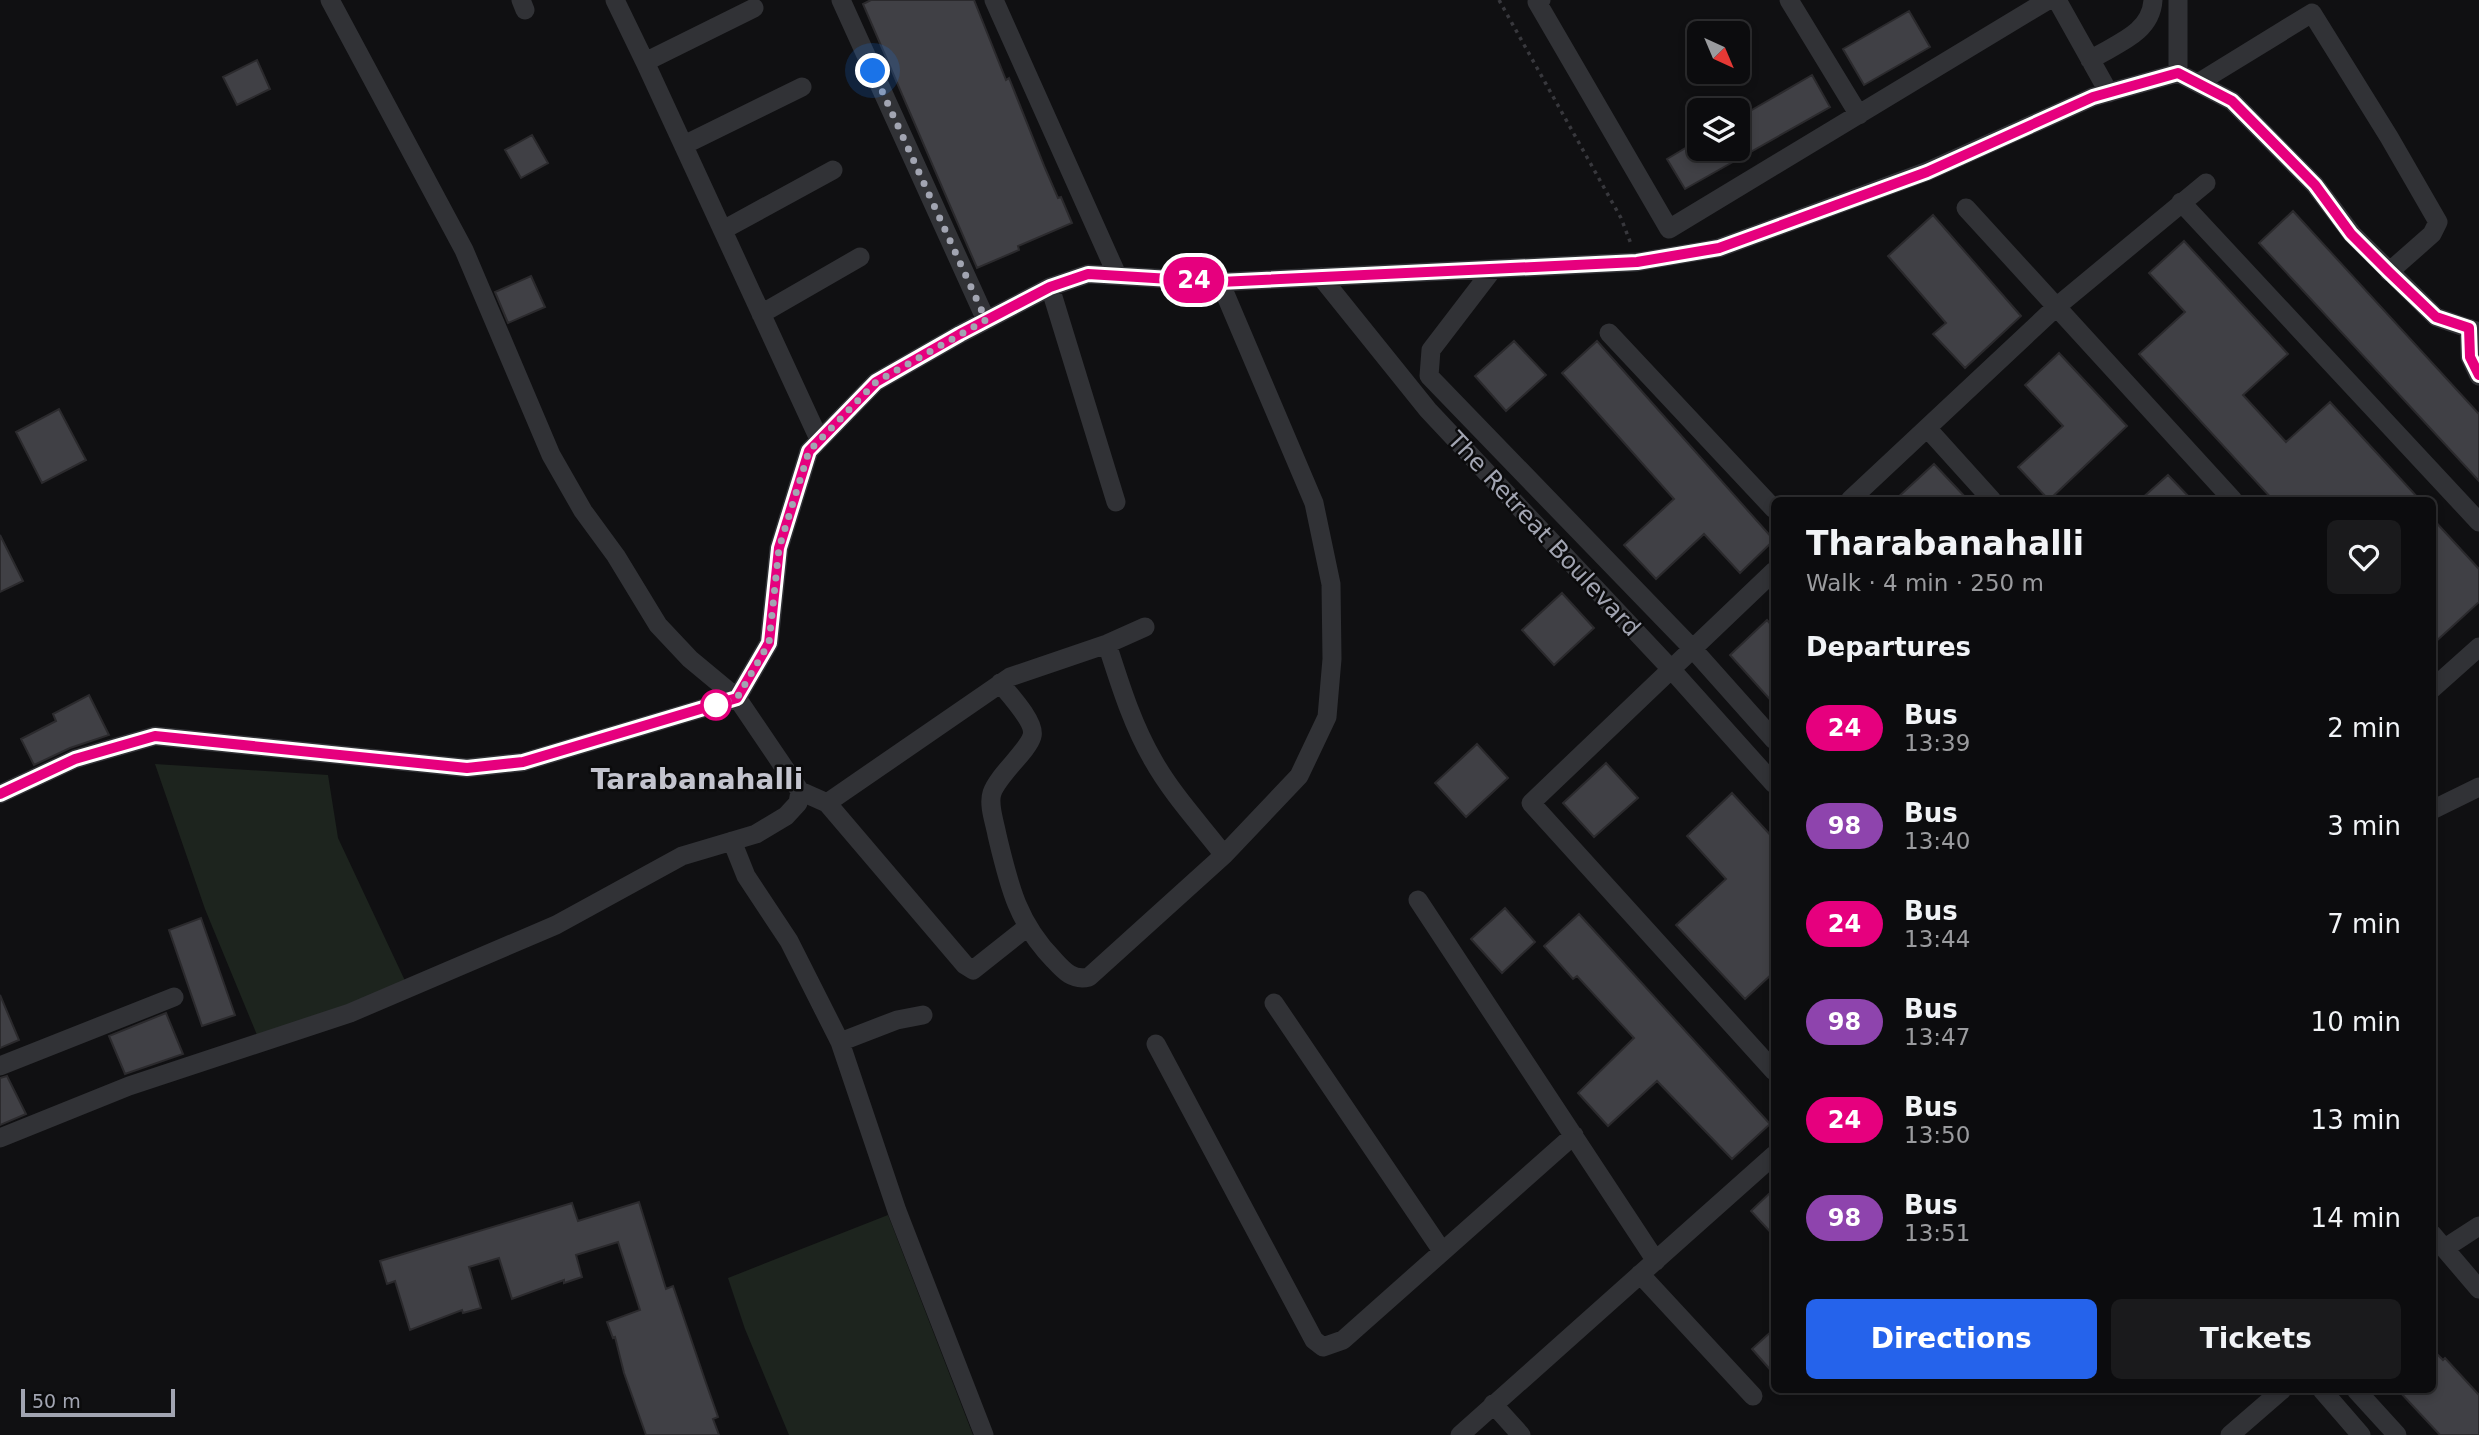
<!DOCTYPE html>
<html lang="en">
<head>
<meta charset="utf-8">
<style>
  body { margin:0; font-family:"DejaVu Sans",sans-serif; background:#1a1a1c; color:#f1f3f6; height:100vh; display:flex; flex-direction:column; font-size:26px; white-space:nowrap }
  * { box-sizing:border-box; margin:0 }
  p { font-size:23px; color:#9a9b9e }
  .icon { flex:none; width:38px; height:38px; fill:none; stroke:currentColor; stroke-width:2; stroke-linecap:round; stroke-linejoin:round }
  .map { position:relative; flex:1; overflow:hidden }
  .side { position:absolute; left:1771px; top:497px; width:665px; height:896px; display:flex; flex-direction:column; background:#0c0c0e; border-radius:10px; box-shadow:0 4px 10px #0003,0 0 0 2px #2c2c2e }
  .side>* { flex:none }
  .badge { padding:0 14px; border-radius:23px; font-size:24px; line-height:46px }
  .needle { width:46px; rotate:136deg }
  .buttons { position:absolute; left:1687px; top:21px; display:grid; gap:14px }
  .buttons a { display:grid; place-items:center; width:63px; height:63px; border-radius:10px; background:#0c0c0e; box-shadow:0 4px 10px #0003,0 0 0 2px #2c2c2e; font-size:35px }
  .scale { position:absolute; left:21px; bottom:18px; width:154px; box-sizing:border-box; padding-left:7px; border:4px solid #a2a5b2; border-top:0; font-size:19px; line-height:24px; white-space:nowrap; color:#a2a5b2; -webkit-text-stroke:5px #0b0b0c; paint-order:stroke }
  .you { position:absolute; width:35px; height:35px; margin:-18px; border:5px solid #fff; border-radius:50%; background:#1a73e8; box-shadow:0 0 0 10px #1a73e833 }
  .map>.badge { position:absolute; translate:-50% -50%; box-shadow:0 0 0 4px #fff }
  h2 { padding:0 35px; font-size:26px; line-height:63px }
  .round { display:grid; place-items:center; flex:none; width:74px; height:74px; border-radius:10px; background:#1a1a1c }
  .headline { display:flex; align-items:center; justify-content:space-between; height:119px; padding:0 35px }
  h1 { font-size:33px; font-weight:600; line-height:52px }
  .cta { display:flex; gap:14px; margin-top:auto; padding:14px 35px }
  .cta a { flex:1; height:80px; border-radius:10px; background:#2563eb; color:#fff; font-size:28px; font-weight:600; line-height:80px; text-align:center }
  .cta a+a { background:#1a1a1c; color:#f1f3f6 }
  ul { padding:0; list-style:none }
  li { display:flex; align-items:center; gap:21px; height:98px; padding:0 35px }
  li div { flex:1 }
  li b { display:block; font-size:26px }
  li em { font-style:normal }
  li .badge { min-width:77px; font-weight:700; text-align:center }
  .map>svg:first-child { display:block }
  .green { fill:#1d241e }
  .building { fill:#404045; stroke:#2b2a2d; stroke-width:2 }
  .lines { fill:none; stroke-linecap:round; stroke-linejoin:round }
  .path { stroke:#38383d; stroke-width:3.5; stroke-dasharray:3.5 5; stroke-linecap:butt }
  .minor { stroke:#313236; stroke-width:19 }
  .line-casing { stroke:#fff; stroke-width:16 }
  .line { stroke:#e6007e; stroke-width:10 }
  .walk { stroke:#a2a5b2; stroke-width:7; stroke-dasharray:0 12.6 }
  .stop-dot { fill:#fff; stroke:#e6007e; stroke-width:3.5 }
  .labels { text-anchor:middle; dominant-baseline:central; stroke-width:5; stroke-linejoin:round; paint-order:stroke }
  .street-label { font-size:24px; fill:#a2a5b2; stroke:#0b0b0c }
  .quarter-label { font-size:28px; font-weight:bold; fill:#c3c4ce; stroke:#0b0b0c }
</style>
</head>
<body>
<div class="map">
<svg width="2479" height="1435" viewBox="0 0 2479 1435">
  <rect width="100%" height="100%" fill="#101012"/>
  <path class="green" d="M155,764L328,775L338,838L407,985L257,1035L205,909Z
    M888,1215L973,1435H789L745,1329L728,1278Z"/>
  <path class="building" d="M871,0H974L1006,80L1009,78L1045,168L1058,198L1061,197L1072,223L1018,246L1019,250L977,268L863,4Z
    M1909,11L1930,47L1864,85L1843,49Z
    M257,60L270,89L237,105L223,77Z
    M1812,75L1830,107L1685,189L1667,159L1699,140V149H1738V118Z
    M532,135L548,163L521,178L505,150Z
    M2293,211L2479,414V481L2259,243Z
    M1933,215L2021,316L1965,368L1933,334L1946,323L1888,256Z
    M2184,241L2288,354L2243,395L2286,442L2330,402L2420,500H2273L2139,354L2185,312L2149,273Z
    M531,276L545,307L508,323L495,292Z
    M1514,341L1546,375L1506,411L1475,376Z
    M1597,341L1774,540L1740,573L1704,534L1656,579L1624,545L1674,499L1562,373Z
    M2059,353L2127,426L2049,500L2018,467L2063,426L2025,385Z
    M59,409L86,460L42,483L16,432Z
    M1934,464L1968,500H1895Z
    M2168,475L2192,500H2140Z
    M2432,518L2479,569V602L2432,645Z
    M0,535L23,581L0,592Z
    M1562,593L1594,628L1554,665L1522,630Z
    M1767,620L1774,628V704L1730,655Z
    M89,695L109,735L70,748L34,765L21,739L56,721L53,714Z
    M1477,744L1508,778L1466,817L1435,783Z
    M1606,763L1638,798L1594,837L1563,803Z
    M1732,793L1774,839V972L1745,999L1676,925L1726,879L1687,836Z
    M1505,908L1535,942L1502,973L1471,939Z
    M1579,914L1770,1124L1732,1159L1657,1081L1608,1126L1578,1093L1634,1038L1577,976L1573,979L1544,946Z
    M201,918L235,1015L202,1026L169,930Z
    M0,995L19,1040L0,1048Z
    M166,1013L183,1054L125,1074L109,1036Z
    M7,1076L26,1114L0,1125V1078Z
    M1774,1189V1236L1751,1211Z
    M639,1202L666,1289L673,1286L706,1383L718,1417L713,1419L719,1435H646L624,1373L615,1337L613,1338L607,1322L640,1310L618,1242L576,1255L582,1277L564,1283V1280L512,1299L499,1258L469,1267L481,1308L463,1313L462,1310L410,1330L395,1281L387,1284L380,1261L572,1203L578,1221Z
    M1774,1329V1374L1752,1349Z
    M2432,1349L2443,1360L2445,1358L2479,1395V1435H2440L2398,1390H2432Z"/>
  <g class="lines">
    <path class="path" d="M1499,0L1621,218L1631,244"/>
    <path class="minor" d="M521,0L525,10
      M615,0L645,62
      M841,0L986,320
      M994,0L1117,275
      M1541,0L1537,2L1669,229L2048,0
      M1789,0L1859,115
      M2057,0L2109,93
      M2178,0V73
      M754,8L645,62L819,439
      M2090,60C2115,44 2151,34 2153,0
      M2198,83L2312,13L2389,137L2438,222L2432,234L2389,272
      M684,145L802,87
      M2181,202L2479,522
      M1966,208L2233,500
      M723,230L833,170
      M1493,269L1431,350L1429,376L1692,648L1774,740
      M1321,277L1428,410L1671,669L1774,784
      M1050,287L1116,502
      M761,314L860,257
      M2469,328L2470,357L2479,376
      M1609,333L1774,509
      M1927,428L1992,500
      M1850,500L2055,308L2206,183
      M1774,571L1531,803L1774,1071
      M1107,644C1120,684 1132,724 1153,760C1172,794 1200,824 1224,855
      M1000,683C1009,694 1036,723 1032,736C1028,751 998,775 992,793C988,805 995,823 997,835C1009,885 1017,922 1054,960C1064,971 1073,981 1089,977L1224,855L1299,776L1327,717L1332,659L1331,584L1314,503L1220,282
      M2432,689L2479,647
      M800,791L827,803L965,965L973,970L1026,928
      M0,794L75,759L155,736L467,768L523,762L737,698L769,643L779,548L809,451L876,382L960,334L1050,287L1088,274L1220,282L1637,262L1719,248L1928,171L2093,97L2178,73L2232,101L2315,185L2352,234L2436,317L2479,332
      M827,803L1010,677L1107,644L1145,627
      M2432,810L2479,787
      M732,841L746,876L789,941L840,1042L897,1211L984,1435
      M1418,900L1656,1261
      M1274,1003L1442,1251
      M840,1042L897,1020L923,1015
      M1156,1044L1314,1340L1323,1347L1343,1340L1574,1135
      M0,1066L174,997
      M0,1138L129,1086L350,1013L556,925L682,856L756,834L786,816L798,803L800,791L737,698L690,659L658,625L616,556L583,511L551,455L464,250L330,0
      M2432,1234L2479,1289
      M2445,1248L2479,1226
      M1640,1274L1753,1396
      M2322,1390L2361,1435
      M2356,1390L2397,1435
      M1493,1404L1521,1435
      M1460,1435L1774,1155
      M2230,1435L2282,1390"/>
  </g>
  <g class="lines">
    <g class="line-casing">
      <path id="line" d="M0,794L75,759L155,736L467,768L523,762L737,698L769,643L779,548L809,451L876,382L960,334L1050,287L1088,274L1220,282L1637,262L1719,248L1927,172L2093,97L2178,73L2232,101L2315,185L2351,234L2389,272L2436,317L2469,328L2470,357L2479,375"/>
    </g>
    <use href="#line" class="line"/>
    <path class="walk" d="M716,705L737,698L769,643L779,548L809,451L876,382L986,320L873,71"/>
  </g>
  <circle class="stop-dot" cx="716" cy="705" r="14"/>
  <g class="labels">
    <g class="street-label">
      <text transform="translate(1544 534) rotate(47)">The Retreat Boulevard</text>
    </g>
    <g class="quarter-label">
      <text x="697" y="779">Tarabanahalli</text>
    </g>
  </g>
</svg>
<div class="buttons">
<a><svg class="needle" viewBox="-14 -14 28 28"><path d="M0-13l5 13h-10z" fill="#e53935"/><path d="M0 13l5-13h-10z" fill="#9a9b9e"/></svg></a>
<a><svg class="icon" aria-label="layers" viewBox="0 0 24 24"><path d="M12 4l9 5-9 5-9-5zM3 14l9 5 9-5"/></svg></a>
</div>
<div class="scale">50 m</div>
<div class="you" style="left:873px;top:71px"></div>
<b class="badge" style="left:1194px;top:280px;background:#e6007e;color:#fff">24</b>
<section class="side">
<div class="headline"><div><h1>Tharabanahalli</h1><p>Walk · 4 min · 250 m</p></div><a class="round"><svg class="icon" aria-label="heart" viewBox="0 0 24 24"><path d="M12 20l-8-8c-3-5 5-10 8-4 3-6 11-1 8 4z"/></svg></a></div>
<h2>Departures</h2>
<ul>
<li><span class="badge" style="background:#e6007e;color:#fff">24</span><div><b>Bus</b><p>13:39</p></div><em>2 min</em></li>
<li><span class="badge" style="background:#8e44ad;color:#fff">98</span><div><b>Bus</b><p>13:40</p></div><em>3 min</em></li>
<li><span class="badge" style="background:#e6007e;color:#fff">24</span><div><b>Bus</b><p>13:44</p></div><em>7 min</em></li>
<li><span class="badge" style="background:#8e44ad;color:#fff">98</span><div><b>Bus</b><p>13:47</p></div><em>10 min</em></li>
<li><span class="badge" style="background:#e6007e;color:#fff">24</span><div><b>Bus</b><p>13:50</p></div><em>13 min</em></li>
<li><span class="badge" style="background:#8e44ad;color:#fff">98</span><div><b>Bus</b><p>13:51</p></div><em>14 min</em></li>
</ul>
<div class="cta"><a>Directions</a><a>Tickets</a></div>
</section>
</div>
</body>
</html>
